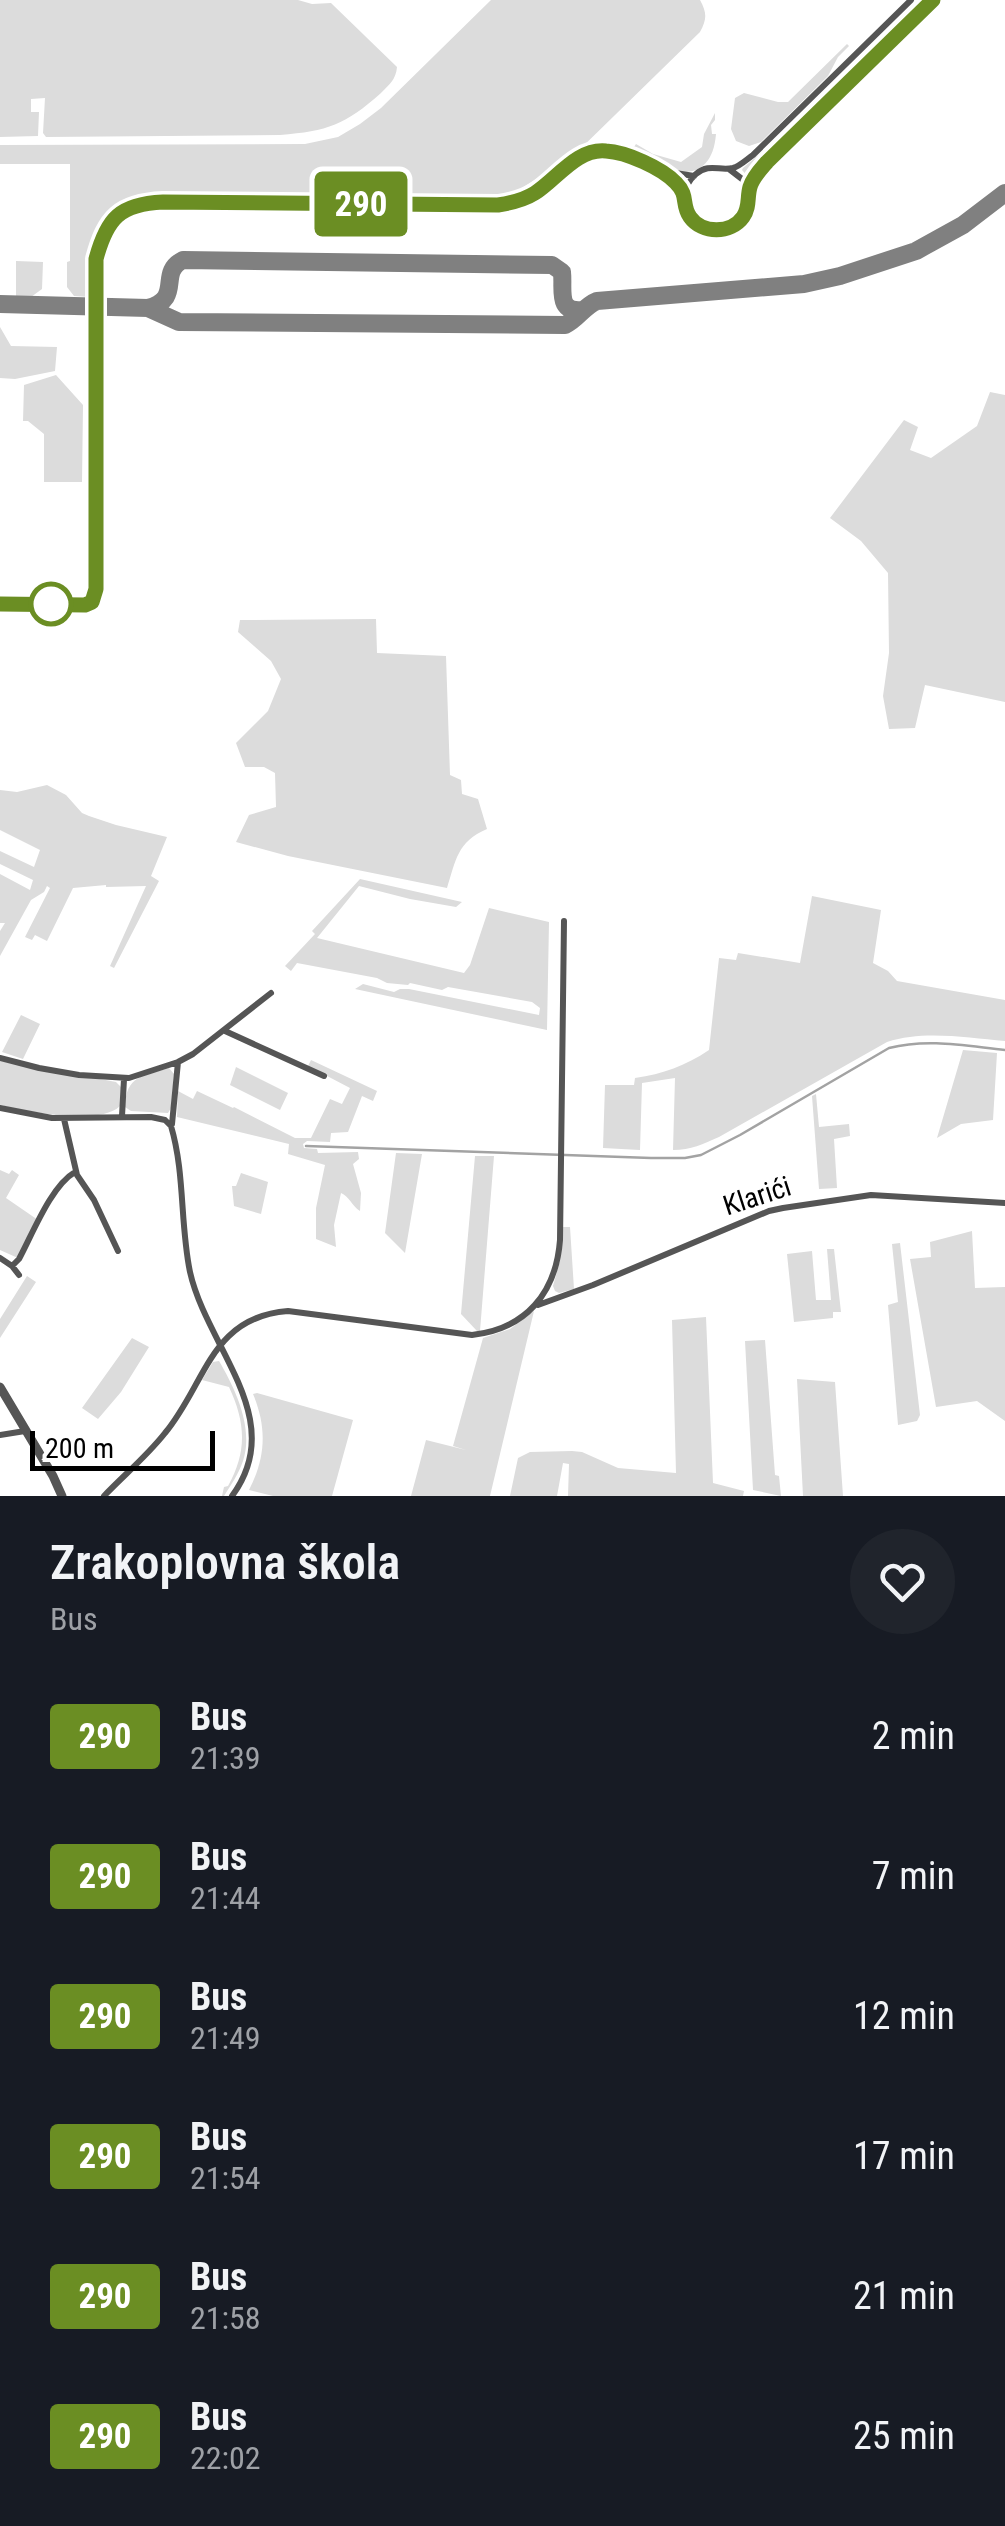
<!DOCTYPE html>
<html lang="en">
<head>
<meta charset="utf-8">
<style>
  body { margin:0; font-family:"Roboto Condensed",sans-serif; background:#20242c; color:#f1f3f6; height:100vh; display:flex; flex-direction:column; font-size:38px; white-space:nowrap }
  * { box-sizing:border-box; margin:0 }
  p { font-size:32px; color:#9ea1a6 }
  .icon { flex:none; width:55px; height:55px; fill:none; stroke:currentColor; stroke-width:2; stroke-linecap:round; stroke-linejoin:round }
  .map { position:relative; height:1496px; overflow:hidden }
  .sheet { display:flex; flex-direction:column; background:#171b24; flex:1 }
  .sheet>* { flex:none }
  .badge { padding:0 20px; border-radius:8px; font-size:35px; line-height:65px }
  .scale { position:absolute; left:30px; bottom:25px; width:185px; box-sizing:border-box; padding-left:10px; border:5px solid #000; border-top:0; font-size:28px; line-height:35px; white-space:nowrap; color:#000; -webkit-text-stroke:8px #fff; paint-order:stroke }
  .map>.badge { position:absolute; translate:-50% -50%; box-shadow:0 0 0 5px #fff }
  .round { display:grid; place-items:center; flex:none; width:105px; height:105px; border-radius:52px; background:#20242c }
  .summary { display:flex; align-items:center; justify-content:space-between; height:170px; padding:0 50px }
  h1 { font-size:48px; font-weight:600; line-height:75px }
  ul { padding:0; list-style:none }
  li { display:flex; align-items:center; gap:30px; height:140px; padding:0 50px }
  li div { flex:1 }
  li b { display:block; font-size:38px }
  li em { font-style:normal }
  li .badge { min-width:110px; font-weight:700; text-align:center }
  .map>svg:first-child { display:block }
  .green { fill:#dcdcdc }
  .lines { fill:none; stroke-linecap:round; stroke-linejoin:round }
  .stream { stroke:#a3a3a3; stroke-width:2.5 }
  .taxiway { stroke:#808080; stroke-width:18 }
  .minor { stroke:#555; stroke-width:6 }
  .tertiary { stroke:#555; stroke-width:9 }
  .line-casing { stroke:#fff; stroke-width:22 }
  .line { stroke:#6b8e23; stroke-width:15 }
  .stop-dot { fill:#fff; stroke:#6b8e23; stroke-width:5 }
  .labels { text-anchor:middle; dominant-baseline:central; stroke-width:8; stroke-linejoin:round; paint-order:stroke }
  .street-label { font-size:28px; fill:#000; stroke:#fff }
</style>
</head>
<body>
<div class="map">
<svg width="1005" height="1496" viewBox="0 0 1005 1496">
  <rect width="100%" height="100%" fill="#fff"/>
  <path class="green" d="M0,0H298L312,4L331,3L397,67C396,79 390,84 381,93C345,125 328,131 280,135L46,137L43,133L45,98L31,99V112H39L38,136L0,137Z
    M491,0H700C707,13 707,19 700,32L572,157L515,192L496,196L136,200C83,219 89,248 89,297L74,296L67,287V262L70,261V164H0V145L305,144L338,137L360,124L381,108Z
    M886,32L890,36L768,154L748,177L742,170L743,168L768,147Z
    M847,44L849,46L838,57L828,76L761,142L749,146L736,141L731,129L735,98L744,93L778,102H788Z
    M715,113V120L711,125L712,134H716C713,171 691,179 658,167C647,162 638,160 632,150L636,144L653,154L681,162L702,147L704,134Z
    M16,261L43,262L42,289L31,297H16Z
    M0,327L11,346L57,347L55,371L15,379L0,378Z
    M56,375L83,405L82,482H44V434L28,421H23L24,385Z
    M990,392L1005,395V702L925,685L915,728L889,729L883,696L889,653L888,573L861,541L830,518L904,420L918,427L910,450L931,458L977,426Z
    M376,619L377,653L446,656L450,775L461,780L462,794L478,799L487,829C457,842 456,860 447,888L288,856L236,842L249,815L276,807L275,773L264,767H245L236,743L268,711L281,679L271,661L238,632L240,620Z
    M47,785L66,795L82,813L89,816L116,825L167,837L151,876L159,881L114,968L110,966L146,886L106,887V885L73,888L47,941L35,935L32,940L25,937L50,888L47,886L44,892L31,900L0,956V931L5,923H0V874L30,890L33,880L0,864V851L34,867L40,850L0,830V790L17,792Z
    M360,879L462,902L456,907L410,899L359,886L317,938L464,973L470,965L489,908L549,922L547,1030L355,989L363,984L394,992L400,989H409L539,1015L540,1008L532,1002L448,987L442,990L410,983L408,985L387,983L377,978L297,963L291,971L285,966L315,934L312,931Z
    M812,896L881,910L873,963L888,971L897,981L1005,1000V1041C967,1038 924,1030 887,1042L719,1137C703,1144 691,1150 673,1150L675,1078L642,1083L640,1150L603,1148L605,1085H634L635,1078C663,1074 685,1066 709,1050L719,958L736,960L738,953L800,963Z
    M21,1015L40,1024L23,1059L2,1052Z
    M963,1050L997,1053L993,1120L961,1124L937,1138Z
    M0,1060L116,1082L121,1087L120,1106C100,1126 29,1112 0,1105Z
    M311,1060L377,1091L373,1101L362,1096L348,1132L331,1133L330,1142L307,1141L303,1144L304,1148L317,1149L318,1153L358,1152L359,1159L353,1164L361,1193L360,1211C352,1206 349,1196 341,1193L334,1225L336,1247L316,1239V1208L325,1165L288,1154L289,1144L177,1117L178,1091L193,1099L197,1091L233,1108L234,1107L295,1138H311L330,1099L342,1104L350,1088L308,1066Z
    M236,1067L288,1093L280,1110L230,1085Z
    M169,1068L174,1074L171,1108L168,1113L131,1111L125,1107C126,1075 143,1076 169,1068Z
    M816,1094L819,1127L849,1124L850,1136L834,1139L837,1188L819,1189L812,1096Z
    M396,1153L422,1154L405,1253L385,1233Z
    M475,1156H494L480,1331H477L461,1314Z
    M0,1170L9,1174L12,1170L19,1175L6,1198L38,1220L18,1258L0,1250Z
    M241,1173L268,1182L261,1214L234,1206L232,1186H236Z
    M563,1227H570L574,1289L559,1293L555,1291L553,1286L560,1261Z
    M972,1231L975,1288L1005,1287V1421L977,1401L936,1407L910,1259L931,1257L930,1242Z
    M900,1243L920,1415L917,1421L898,1425L888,1305L898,1302L892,1244Z
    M827,1249H834L841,1312H833V1318L794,1322L787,1254L812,1251L816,1300H831Z
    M27,1276L36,1282L0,1338V1319Z
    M534,1311L490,1496H411L426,1440L466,1450L453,1446L483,1338L510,1329Z
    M706,1317L713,1483L744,1491L743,1496H568L569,1464L563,1463L557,1496H510L518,1458L530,1452L572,1451L582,1452L618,1468L676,1473L672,1320Z
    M132,1338L149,1347L121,1392L98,1419L82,1408Z
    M765,1340L775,1475L779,1476L781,1496L753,1490L745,1341Z
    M219,1361C235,1388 254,1428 243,1461C239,1473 231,1485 224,1496H222L224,1487L228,1486C247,1452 246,1423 229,1387L202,1380L213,1362Z
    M797,1379L835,1382L843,1496H803Z
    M257,1393L353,1420L332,1496H273L249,1490C266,1457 267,1427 253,1394Z"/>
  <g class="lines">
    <path class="stream" d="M306,1146L651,1158H685L701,1155L740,1135L889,1048C928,1038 966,1046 1005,1050"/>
    <path class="taxiway" d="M0,304L148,308L179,322L565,325C578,319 584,306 597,301L804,284L840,276L916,251L963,225L1005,193
      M148,308C184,298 157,273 183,260L552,265L562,272C564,290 556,313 583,310"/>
    <path class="minor" d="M911,0L753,155C747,159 740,166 733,168C719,171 709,163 696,174C664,202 706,248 738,222C750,213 746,200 750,187C752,178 761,169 767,162L933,0
      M729,169L742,179L748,188
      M664,172L685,194
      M0,604L85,605L94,598L95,589L96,259C106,218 120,204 163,202L498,205L531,196L578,158L598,151H611L663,171L694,176
      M225,1031L324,1076
      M0,1058L39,1068L79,1075L129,1078L178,1062L193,1054L271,993
      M0,1108L52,1118L151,1117L165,1120L171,1126C185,1173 180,1224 190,1272C207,1348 289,1419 232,1496
      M122,1116L124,1079
      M64,1119L77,1175L94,1200L118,1251
      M172,1124L178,1062
      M0,1258L12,1266L19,1275
      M12,1266L19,1259C33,1233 51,1186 75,1172
      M538,1305L593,1285L769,1211L783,1208L871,1195L1005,1203
      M0,1435L25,1431
      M104,1496C124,1475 147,1456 165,1433C206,1384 210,1317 288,1311L472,1335C526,1329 556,1293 560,1240L564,921"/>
    <path class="tertiary" d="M0,1387L53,1476L62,1496"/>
  </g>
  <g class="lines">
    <g class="line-casing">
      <path id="line" d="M0,604L85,605L92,602L96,589V259C107,218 120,204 163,202L498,205C511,203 524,200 535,193C557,179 577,148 606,151C626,152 662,168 676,183C689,196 681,204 690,217C702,234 731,234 743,217C750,207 747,197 750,187C753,177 761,169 767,162L933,0"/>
    </g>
    <use href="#line" class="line"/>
  </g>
  <circle class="stop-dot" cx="51" cy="604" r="20"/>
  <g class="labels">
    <g class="street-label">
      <text transform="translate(757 1196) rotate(-18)">Klarići</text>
    </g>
  </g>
</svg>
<div class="scale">200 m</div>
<b class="badge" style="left:361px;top:204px;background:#6b8e23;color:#fff">290</b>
</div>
<section class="sheet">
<div class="summary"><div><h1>Zrakoplovna škola</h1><p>Bus</p></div><a class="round"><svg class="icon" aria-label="heart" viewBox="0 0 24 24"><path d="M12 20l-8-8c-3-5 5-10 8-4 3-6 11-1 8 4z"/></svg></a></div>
<ul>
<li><span class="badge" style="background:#6b8e23;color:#fff">290</span><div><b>Bus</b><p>21:39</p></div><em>2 min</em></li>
<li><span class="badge" style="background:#6b8e23;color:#fff">290</span><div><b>Bus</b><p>21:44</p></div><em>7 min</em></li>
<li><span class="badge" style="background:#6b8e23;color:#fff">290</span><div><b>Bus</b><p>21:49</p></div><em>12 min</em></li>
<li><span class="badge" style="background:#6b8e23;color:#fff">290</span><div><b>Bus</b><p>21:54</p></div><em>17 min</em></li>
<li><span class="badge" style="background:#6b8e23;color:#fff">290</span><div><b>Bus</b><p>21:58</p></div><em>21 min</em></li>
<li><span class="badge" style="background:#6b8e23;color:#fff">290</span><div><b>Bus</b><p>22:02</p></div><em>25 min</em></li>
</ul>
</section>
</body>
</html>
